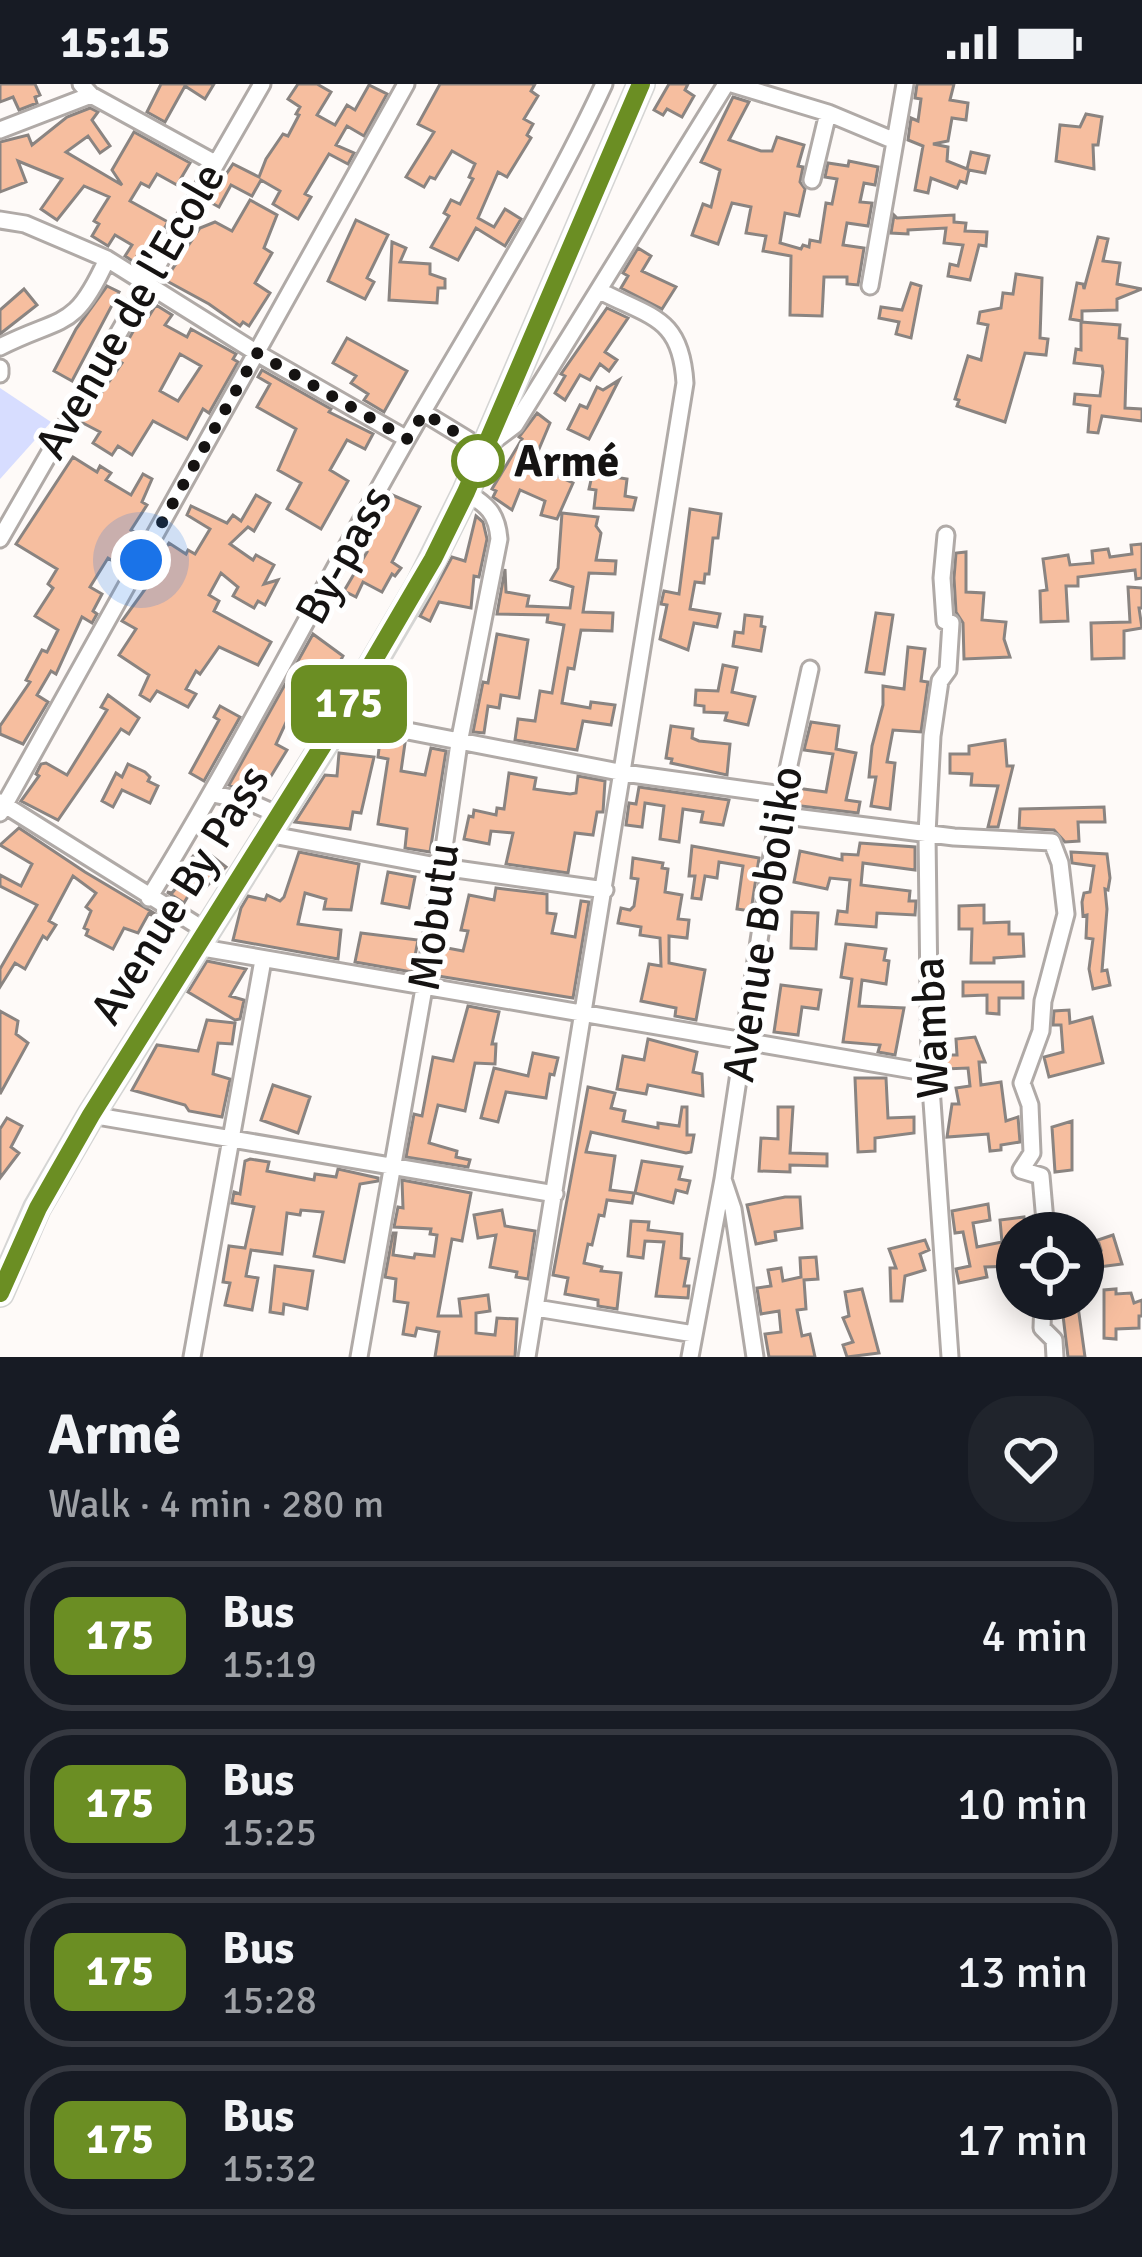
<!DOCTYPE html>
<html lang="en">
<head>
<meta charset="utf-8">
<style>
  body { margin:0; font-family:Signika,sans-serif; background:#20242c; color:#f1f3f6; height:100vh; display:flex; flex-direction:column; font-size:45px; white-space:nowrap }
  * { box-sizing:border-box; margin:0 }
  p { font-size:39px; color:#9ea1a6 }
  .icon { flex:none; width:66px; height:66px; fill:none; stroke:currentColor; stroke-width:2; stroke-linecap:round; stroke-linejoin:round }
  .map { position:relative; height:1273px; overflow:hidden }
  .drawer { display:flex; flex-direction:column; background:#171b24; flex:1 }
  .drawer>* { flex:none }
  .badge { padding:0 24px; border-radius:18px; font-size:42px; line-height:78px }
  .controls { position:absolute; left:996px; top:1128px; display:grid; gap:24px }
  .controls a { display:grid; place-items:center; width:108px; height:108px; border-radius:50%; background:#171b24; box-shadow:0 6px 30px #0003; font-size:60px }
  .you { position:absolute; width:60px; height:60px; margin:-30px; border:9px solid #fff; border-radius:50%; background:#1a73e8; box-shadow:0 0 0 18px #1a73e833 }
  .map>.badge { position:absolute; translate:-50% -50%; box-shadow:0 0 0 6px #fff }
  .round { display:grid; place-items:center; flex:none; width:126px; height:126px; border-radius:48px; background:#20242c }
  .overview { display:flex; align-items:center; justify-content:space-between; height:204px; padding:0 48px }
  h1 { font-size:57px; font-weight:700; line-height:90px }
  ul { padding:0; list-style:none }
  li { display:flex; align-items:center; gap:36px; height:150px; margin:0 24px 18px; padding:0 24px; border:6px solid #363941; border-radius:48px }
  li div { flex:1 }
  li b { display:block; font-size:45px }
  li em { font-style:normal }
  li .badge { min-width:132px; font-weight:700; text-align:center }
  .status { display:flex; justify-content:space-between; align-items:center; height:84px; padding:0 60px; background:#171b24; direction:ltr }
  .status svg { height:33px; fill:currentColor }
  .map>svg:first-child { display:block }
  .green { fill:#d7ddff }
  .building { fill:#f6be9f; stroke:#8a8481; stroke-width:3; fill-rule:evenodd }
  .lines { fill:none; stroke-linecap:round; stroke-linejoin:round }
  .minor-casing { stroke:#b0aaa7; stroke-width:21 }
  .trunk-casing { stroke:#d5d5d4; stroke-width:30 }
  .minor { stroke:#fff; stroke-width:15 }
  .trunk { stroke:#d89e7b; stroke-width:24 }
  .line-casing { stroke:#fff; stroke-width:27 }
  .line { stroke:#6b8e23; stroke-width:18 }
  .walk { stroke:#151312; stroke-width:12; stroke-dasharray:0 21.6 }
  .stop-dot { fill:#fff; stroke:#6b8e23; stroke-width:6 }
  .labels { text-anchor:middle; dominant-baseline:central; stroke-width:10; stroke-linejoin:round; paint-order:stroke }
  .street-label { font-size:45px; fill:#151312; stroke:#fff }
  .stop-label { font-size:45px; font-weight:bold; fill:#151312; stroke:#fff; text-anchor:start }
</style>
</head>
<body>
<div class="status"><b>15:15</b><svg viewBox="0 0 49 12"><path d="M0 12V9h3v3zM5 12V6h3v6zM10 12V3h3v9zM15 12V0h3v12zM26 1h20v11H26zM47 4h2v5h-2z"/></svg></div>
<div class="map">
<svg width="1142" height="1273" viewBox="0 0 1142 1273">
  <rect width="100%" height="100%" fill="#fefaf8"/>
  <path class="green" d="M0,304L51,338L0,395Z"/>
  <path class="building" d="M0,0H35L40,11L35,13L37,19L19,26L13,13L0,18Z
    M161,0H214L205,15L185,2L165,38L147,28Z
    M298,0H317L331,8L317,31L335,41L347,21L355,26L369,1L387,10L364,52L347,42L336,61L354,69L348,80L329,70L305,110L311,113L298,135L273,120L280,107L261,96L252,112L231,101L219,123L208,117L233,80L259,93L266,75L283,50L288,52L299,31L296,30L300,23L288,15Z
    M440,0H535L531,7L538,12L524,35L533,40L527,51L531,54L507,93L498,88L478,134L494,143L505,125L521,135L505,162L476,144L458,176L431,163L449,132L444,129L451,116L460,120L473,95L469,93L475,80L452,67L435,95L430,93L424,103L406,93L434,48L418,40Z
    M669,0H688L685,6L694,12L682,33L667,25L663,31L654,26Z
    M917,0H954L950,16L968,19L966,36L952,34L948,57L933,60L948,63L947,77L967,85L971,68L989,72L985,89L969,86L966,99L960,97L957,104L931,94L928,109L915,106L923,62L908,56L911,34L918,37L921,15L915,14Z
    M733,13L749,18L729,56L761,67H772L777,53L804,61L798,82L803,83L800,98L805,105L799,132L785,129L780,159L801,165L803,161L809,163L810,156L820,158L826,119L832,120L837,95L825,93L828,79L848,82L849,77L878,83L875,101L864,99L860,118L872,119L868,142L847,139L843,161L864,164L858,201L847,200V193H824L822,232L790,231L791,172L763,167L766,152L746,149L751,123L732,119L718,160L692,151L703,120L711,123L720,86L701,78Z
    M90,24L98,28L92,36L110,62L100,69L88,52L66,68L122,101L112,86L134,48L190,79L177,101L157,90L149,103L141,99L130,117L168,138L149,171L140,166L134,178L125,172L132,161L115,151L108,162L92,152L99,140L94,137L109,113L84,102L57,136L41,125L62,95L18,77L26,98L0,108V58L28,51L32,61L67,33Z
    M1086,30L1102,33L1098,61H1093L1094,85L1056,77L1060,41L1080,43Z
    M250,116L277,131L264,164L272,169L255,199L270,209L249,242L243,238L240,242L209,220L165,196L200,144L215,138L232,147Z
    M894,131L897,134L954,131V138L966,139L965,147L987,148L986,162L979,161L970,196L948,192L950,180L958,182L963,161L944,159L946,144L908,146V150L891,149Z
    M356,136L388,151L367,194L374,198L365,215L328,197Z
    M1098,153L1108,155L1103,177L1120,179L1117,200L1142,205L1117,215V226L1082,227V237L1070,235L1077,199L1083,200L1084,205Z
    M392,158L406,164L400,178L430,180V190L445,195V204H438L437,219L389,216Z
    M638,164L651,172L642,187L676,203L662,225L621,204L628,192L623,189Z
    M1016,190L1042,194L1040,254L1048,255L1046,271L1025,269L1005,338L957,322L959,316L955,315L968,272L981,276L988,241L978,239L980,228L1001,224L1003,209L1013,210Z
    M911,199L921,202L911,254L896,250L899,238L879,234L881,223L902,226Z
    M107,202L119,208L72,297L54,287L76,245Z
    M24,205L37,221L0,250V226Z
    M156,221L172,231L165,241L187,253L191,245L236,270L233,275L238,278L209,329L203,325L187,355L153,337L132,371L118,362L112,371L93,359L100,348L81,338L122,279L117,276L144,228L149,232ZM180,270L201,282L178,317L160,307Z
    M607,224L628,234L605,268L617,276L609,287L600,280L590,296L580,291L565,316L555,309L565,292L561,290Z
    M1081,238L1120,241L1119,254L1127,255L1125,324L1142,325V337L1102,332L1098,349L1088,348L1090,322L1074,320L1075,310L1100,312L1103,288L1102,282L1074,279L1076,265L1081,266Z
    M347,254L407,287L384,328L364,316L368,310L351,299L356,292L333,279Z
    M262,286L331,325L329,328L373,350L365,365L347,356L330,386L348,397L321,445L287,425L301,399L278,386L296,345L257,323L270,300L258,293Z
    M619,296L589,355L568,345L580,321L587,324L597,303L603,306Z
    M537,329L550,339L531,384L535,382L573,399L557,435L541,431L545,417L520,406L512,426L493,413L496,407L492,405L522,355L519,353Z
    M73,373L97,388L100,382L111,389L106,396L131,411L143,390L152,395L142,418L147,421L131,446L141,452L122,483L108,474L90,503L102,510L93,527L97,530L92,539L82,533L56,590L51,587L37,611L48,618L23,660L0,650V642L30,598L26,596L42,566L47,568L58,546L35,532L53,504L48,500L57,485L16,460Z
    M596,374L605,377L602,385L609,386L608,392L627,395L625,412L636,414L633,426L594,424L596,406L589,405Z
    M390,410L420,423L392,478L401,484L395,492L392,490L382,508L363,498L356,513L344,507L367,468L364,466L377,442L373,440Z
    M256,411L270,419L254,447L248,443L230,460L253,476L256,471L274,481L264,500L278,496L265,521L258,517L254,524L233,512L238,503L221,489L209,511L219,517L214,527L271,558L258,581L219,563L200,590L196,587L186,605L196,610L188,623L157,607L150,617L140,611L149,591L119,571L136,545L122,537L151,497L145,494L169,459L186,470L188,466L195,470L210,445L187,431L191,422L227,439L233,431L241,437Z
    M690,425L721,430L718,454H713L709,490H705L704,499L695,498L690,525L720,530L717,543L694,539L688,566L660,555L667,521L661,520L664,507L679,510Z
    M562,429L598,433L596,442L601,449L596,476L616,477L615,490L589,489L583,528L613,529L612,547L581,546L574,585L568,584L562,619L590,624L591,618L615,621L611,641L583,637L577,666L515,656L518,635L535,637L540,607L552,609L564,541L547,538L548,531L497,530L505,485L506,508L529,512L527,522L570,524L573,503L551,496L558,484Z
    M476,432L483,438L487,455L479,493L474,492L471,524L439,518L430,537L420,532L452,473L465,477Z
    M1142,460V494L1136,495L1135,486L1078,493V502H1066L1068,537L1041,538L1040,507L1047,506L1043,475L1068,471L1070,481L1093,479L1092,467L1108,465L1110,473L1132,470L1131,461Z
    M966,468V508L984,509L982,536L1006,538L1004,555L1010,573L964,575L963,539L956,528L954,494L956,469Z
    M1128,503L1142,504V524H1139L1142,544L1124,547V574L1092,575L1091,539L1130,538Z
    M876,529L893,531L884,590L866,588Z
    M745,531L762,533L761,542L765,543L761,567L733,562L735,548L743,549Z
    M313,550L343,572L320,615L304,641L289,632L276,660L287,666L260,710L229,701Z
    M497,550L528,556L519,614L501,611L499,624L488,622L484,649L473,648L483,598L488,599Z
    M908,563L925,565L921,597L928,598L921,648L893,646L887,678L895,679L890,725L871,722L876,693H869L872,662L883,621V602L904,605Z
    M723,581L737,584L732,608L755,613L748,641L725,636L727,629L704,628V622L695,621L696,606L718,607Z
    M108,611L139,634L129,650L121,645L58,736L21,717L39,692L36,690L41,680L46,679L67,691L107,626L101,623Z
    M220,622L240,633L204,697L190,689L219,636L214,633Z
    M811,638L839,642L836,665L856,669L846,716L860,718L858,729L793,721L796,704L826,708L833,670L804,666Z
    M671,642L693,645L692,654L699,657L730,660L727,691L671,679L672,675L666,674Z
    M380,656L405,659L401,687L425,691L431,664L446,667L430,768L405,764L407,745L378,740L388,675L378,673Z
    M1005,656L1007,682H1013L998,743H988L998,702L971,701L972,690L950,689V670H969V662Z
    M339,669L374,673L361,729L353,728L350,745L295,738L325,691L337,692Z
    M128,680L145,688L150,693L148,697L158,702L150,719L122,706L113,723L102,717L116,689L122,693Z
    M509,689L536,694L534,705L570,710L576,709L578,692L605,697L603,728H597L593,751L575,749L568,789L506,780L513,749L491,747L489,760L464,755L469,732L473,733L474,726L496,731L497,724L504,725Z
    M639,703L729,716L723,741L701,738L703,728L683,725L679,758L660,755L664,722L645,719L642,743L626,741L629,719L636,720Z
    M1104,723L1105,738H1078L1079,757L1065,758L1054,746L1019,744L1020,725Z
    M19,744L85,788L169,838L165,842L149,829L138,849L124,844L113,865L86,851L88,846L84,844L91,827L86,823L96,809L73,792L49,837L56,841L47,855L43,852L25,885L15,879L0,903V885L37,821L0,802V791L21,802L32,780L0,761Z
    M860,759L915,763V786L863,779L861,801L910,807L909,817H916L915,831L877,829L876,843L836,840L838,827L847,828L850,796L830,794L827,805L794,798L800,767L842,776V770L858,771Z
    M692,762L759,774L751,827L737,825L743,782L719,778L717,794L705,792L701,815L692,814L695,792H689Z
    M299,768L359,780L351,826L324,825L326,815L305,809L298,840L341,846L338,875L233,856L241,824L248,812L265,816L267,811L280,817L284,813Z
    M1071,768L1107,770L1110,794L1108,806L1105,805L1107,825L1102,887L1107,886L1110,901L1093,905L1089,885L1093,855L1086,854L1087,831L1083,832L1082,818L1084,809L1090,808L1094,782L1072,779Z
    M194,771L205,780L212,772L226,783L202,807L198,803L194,809L191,807L184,819L167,808L172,809L184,794L179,789Z
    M633,774L663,779L662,784L668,785L665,808L682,811L678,835L689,836L687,854L669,852V879L705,886L696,936L675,932L676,924L641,917L649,880L661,882L660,854L640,851L641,843L618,839L621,824L630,826L634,822L638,795L631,794Z
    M388,788L415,793L409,824L382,819Z
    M496,804L547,810V829L556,830L552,849L575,853L581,817L589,818L573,914L438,892L442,863L463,867L468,847L461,846L469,811L494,816Z
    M984,821V839L1009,838V850H1023L1024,872L994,874V879H971L972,845H959V822Z
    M792,828L818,829L816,865L791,864Z
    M361,849L418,856L412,888L355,878Z
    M846,860L886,865L884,876L889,877L886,900L862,896L859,922L904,924L895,971L878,968L880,961L843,958L852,895L841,893Z
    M207,877L246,885L230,912L244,916L240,935L235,936L188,908Z
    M963,898H1023V914H999V930L987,929V911L963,912Z
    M781,901L821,906L818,925L802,923L798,951L774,948Z
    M468,922L499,928L492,960H496L495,980L475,979L465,1027L438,1021L429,1059L457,1067L456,1073L470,1076L468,1083L406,1073L414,1030L422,1032L433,973L453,977Z
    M1069,926L1070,939L1092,933L1103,979L1049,993L1044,973L1063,968L1061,941H1053L1054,927Z
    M0,927L18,937L16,950L28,959L0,1010Z
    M207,936L235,939L232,960L218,959L213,990L230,995L222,1033L189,1027L185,1021L132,1006L157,961L198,967Z
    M975,953L985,978H979L981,1001L1001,998L1006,1037L1018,1033L1020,1058L1001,1061V1066L990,1067L988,1050L947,1053L952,1020H959L956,1004L970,1002L968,984L945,985L944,971H957L956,955Z
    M648,955L697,968L693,988L702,990L703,1012L648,1001L646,1010L617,1005L623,972L644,976Z
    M533,969L558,974L554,991L550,990L546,1014L506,1008L498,1038L481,1034L494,984L528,992Z
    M855,994H886L888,1034L914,1033V1049L875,1054V1067L858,1068Z
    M273,1001L310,1013L298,1049L261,1036Z
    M588,1003L615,1009L611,1024L625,1027L623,1037L658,1044V1039L679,1042L682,1023H687V1051H694L691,1068L686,1069L591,1048L586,1068L615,1072L610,1106L634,1109L632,1119L607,1116L604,1132L599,1131L592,1161L588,1160L584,1179L602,1183L601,1187L621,1189L617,1225L598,1222V1216L565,1210L568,1194L553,1191Z
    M778,1023H793L790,1069L827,1070V1082L790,1081V1088L759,1087L761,1054L778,1055Z
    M7,1034L22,1042L11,1063L19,1069L0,1094V1045Z
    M1072,1037V1086L1055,1088L1052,1043Z
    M250,1075L269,1078L267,1087L314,1096L315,1090L336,1093L338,1085L378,1094V1097L360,1100L344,1178L314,1172L323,1128L301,1126L300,1131L287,1129L282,1170L251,1166L246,1192L258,1194L252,1226L225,1221L230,1199L223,1198L229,1162L245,1164L254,1123L232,1119L234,1108L240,1110L245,1077Z
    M642,1077L682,1083L679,1095L690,1097L687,1109L676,1106L673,1119L635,1109Z
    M402,1096L471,1109L462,1157L452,1155L438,1232H461L459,1215L488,1211L490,1227L476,1229V1249L495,1251L497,1234L517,1235L515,1273H435L439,1248L417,1244L415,1252L403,1250L408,1219L394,1217L396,1195L385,1193L393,1149H396L393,1171L414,1174L415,1170L434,1172L437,1151L430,1150L431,1145L394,1143L398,1123L403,1124Z
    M785,1113H800L802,1144L775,1148L776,1156L756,1160L747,1121Z
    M988,1120L990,1136L973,1139L977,1163L1002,1158L1000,1136L1024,1133L1026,1147L1017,1148V1182L985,1183L987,1193L959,1199L956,1185L970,1182L963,1148L955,1149L952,1127Z
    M502,1126L505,1142L535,1147L528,1195L516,1193L517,1188L490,1183L496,1151L478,1154L474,1131Z
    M631,1137L649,1138L648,1146L682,1150L681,1174L689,1175L684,1202H689L688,1214L656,1212L664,1158L645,1157L643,1174L628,1172Z
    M1113,1151L1122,1180L1083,1185V1167L1101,1166L1098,1156Z
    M925,1156L929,1166L920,1170L925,1186L905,1192L902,1217H891L890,1184H896L889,1165Z
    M816,1173L818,1195L804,1196L806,1225L797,1226L802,1252L810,1250L815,1273H769L765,1250L781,1248L779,1227L761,1230L757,1204L771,1202L768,1186L781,1184L783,1197L801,1193L800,1174Z
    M275,1182L313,1187L307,1225L284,1220L283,1230L270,1228Z
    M862,1205L879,1269L847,1273L843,1261L853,1258L843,1234L849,1232L845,1208Z
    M1116,1205V1210L1131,1209L1134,1219L1142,1216V1232H1139V1244L1116,1245V1255L1104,1254V1206Z
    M1061,1215H1077L1085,1273H1068Z"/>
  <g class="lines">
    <g class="minor-casing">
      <path id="minor" d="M81,0L91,11L215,79
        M732,0L828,29L895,57
        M0,46L91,11
        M812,96L828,29
        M0,136L25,140L107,175L257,269L407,355
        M870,202L905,0
        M0,263C63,231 74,248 107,175
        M0,284V290
        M424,329L483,365L515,341L726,0
        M946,451L942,494L945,537L951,539L948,586L940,597L932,652L927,750L930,989L950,1273
        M0,455L262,0
        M341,634L624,689L783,711
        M213,710L247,717L279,731
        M0,718L206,847
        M0,729L406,0
        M778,731L954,753L1052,758L1060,779L1066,830L1043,917L1041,947L1022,999L1030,1021L1032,1069L1021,1086L1041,1092L1046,1149
        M267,750L442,783L605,806
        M149,814C240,666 318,511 404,360C473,240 546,125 604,0
        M197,863L930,989
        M91,1031L555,1110
        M723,1095L733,1125L755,1273
        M1043,1215L1042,1244L1054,1256L1055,1273
        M536,1224L694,1250
        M192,1273L263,876
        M359,1273L424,904L459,659L499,455C497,429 487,421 466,408
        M527,1273L685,299C681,233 652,234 600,207
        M690,1273L723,1095L778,731L810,585"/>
    </g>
    <g class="trunk-casing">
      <path id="trunk" d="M0,1209L37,1124L91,1031L341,634L420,500L466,408L641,0"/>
    </g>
    <use href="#minor" class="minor"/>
    <use href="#trunk" class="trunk"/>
  </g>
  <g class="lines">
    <g class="line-casing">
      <path id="line" d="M0,1209L38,1124L91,1031L340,634L433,475L466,408L641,0"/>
    </g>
    <use href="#line" class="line"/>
    <path class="walk" d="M141,476L257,269L407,355L424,329L483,365L478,377"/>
  </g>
  <circle class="stop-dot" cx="478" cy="377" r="24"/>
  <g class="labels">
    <g class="street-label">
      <text transform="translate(130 227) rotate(-60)">Avenue de l'Ecole</text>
      <text transform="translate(344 471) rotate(-61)">By-pass</text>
      <text transform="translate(180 811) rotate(-58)">Avenue By Pass</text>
      <text transform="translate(434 833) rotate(-82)">Mobutu</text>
      <text transform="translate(763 840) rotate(-81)">Avenue Boboliko</text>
      <text transform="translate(931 944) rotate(-92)">Wamba</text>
    </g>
    <g class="stop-label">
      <text x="514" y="377">Armé</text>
    </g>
  </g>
</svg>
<div class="controls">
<a><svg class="icon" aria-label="locate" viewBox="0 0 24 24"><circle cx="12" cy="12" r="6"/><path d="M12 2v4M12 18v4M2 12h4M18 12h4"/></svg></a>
</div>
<div class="you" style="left:141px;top:476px"></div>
<b class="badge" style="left:349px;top:620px;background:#6b8e23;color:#fff">175</b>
</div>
<section class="drawer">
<div class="overview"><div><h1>Armé</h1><p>Walk · 4 min · 280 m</p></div><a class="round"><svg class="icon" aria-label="heart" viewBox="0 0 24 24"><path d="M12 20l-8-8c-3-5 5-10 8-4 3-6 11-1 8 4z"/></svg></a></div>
<ul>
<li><span class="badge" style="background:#6b8e23;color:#fff">175</span><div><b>Bus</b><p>15:19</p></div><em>4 min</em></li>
<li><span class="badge" style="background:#6b8e23;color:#fff">175</span><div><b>Bus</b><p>15:25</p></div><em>10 min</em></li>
<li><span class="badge" style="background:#6b8e23;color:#fff">175</span><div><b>Bus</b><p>15:28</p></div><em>13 min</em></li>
<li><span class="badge" style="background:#6b8e23;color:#fff">175</span><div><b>Bus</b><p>15:32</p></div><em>17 min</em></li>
</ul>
</section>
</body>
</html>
